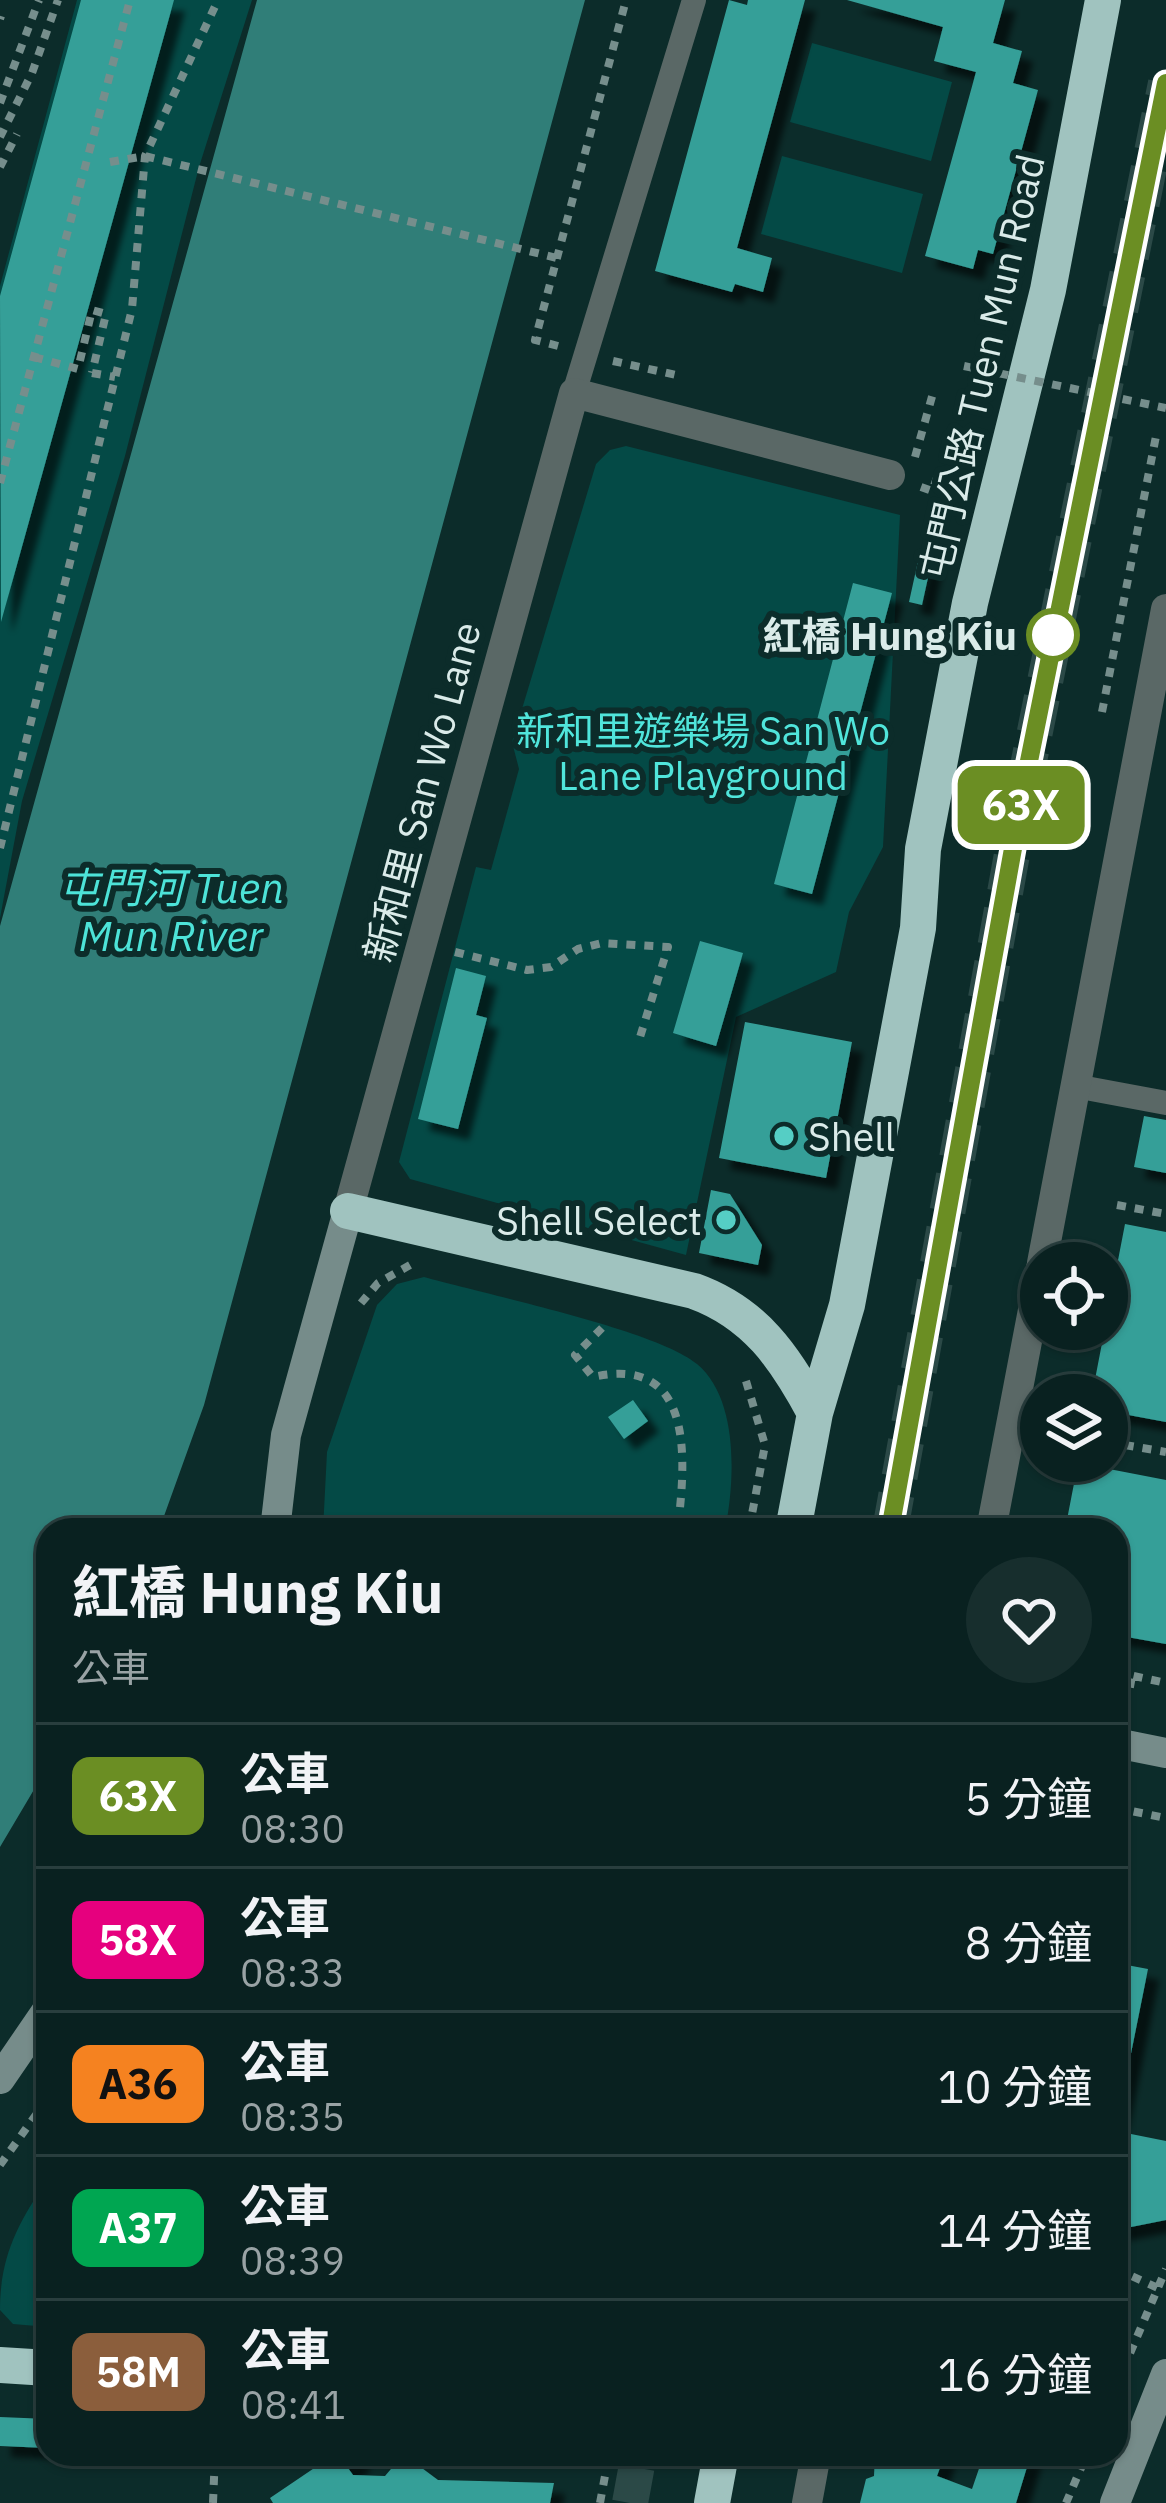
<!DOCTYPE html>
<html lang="zh-TW">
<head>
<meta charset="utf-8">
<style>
  body { margin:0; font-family:"IBM Plex Sans","Noto Sans TC",sans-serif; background:#172e2d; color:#f1f3f6; height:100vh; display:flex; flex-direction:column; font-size:45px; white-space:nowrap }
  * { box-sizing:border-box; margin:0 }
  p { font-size:39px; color:#99a3a5 }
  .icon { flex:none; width:66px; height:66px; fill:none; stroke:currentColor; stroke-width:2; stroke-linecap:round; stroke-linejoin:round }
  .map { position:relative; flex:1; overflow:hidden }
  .side { position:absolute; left:36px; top:1518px; width:1092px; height:948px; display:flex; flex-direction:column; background:#092120; border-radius:36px; box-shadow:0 3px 9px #0004,0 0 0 3px #293e3e }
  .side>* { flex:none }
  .badge { padding:0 24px; border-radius:18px; font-size:42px; line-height:78px }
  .tools { position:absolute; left:1020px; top:1242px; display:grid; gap:24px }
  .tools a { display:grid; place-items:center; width:108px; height:108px; border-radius:50%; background:#092120; box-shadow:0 3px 9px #0004,0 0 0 3px #293e3e; font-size:60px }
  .map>.badge { position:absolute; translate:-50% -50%; box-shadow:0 0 0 6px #fff }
  .round { display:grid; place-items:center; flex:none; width:126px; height:126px; border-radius:63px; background:#172e2d }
  .headline { display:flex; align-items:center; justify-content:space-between; height:204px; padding:0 36px }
  h1 { font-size:57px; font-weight:700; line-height:90px }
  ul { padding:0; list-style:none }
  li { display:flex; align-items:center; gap:36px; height:144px; padding:0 36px; border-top:3px solid #293e3e }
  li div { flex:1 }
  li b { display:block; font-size:45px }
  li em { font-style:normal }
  li .badge { min-width:132px; font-weight:700; text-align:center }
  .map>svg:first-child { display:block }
  .green { fill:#044a46 }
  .water { fill:#307e78 }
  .building { fill:#369f98; filter:url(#shadow) }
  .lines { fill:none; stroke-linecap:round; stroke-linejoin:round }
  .highway-tunnel { stroke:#2b4947; stroke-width:36; stroke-dasharray:36 18; stroke-linecap:butt }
  .path { stroke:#768e8c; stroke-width:8; stroke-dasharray:9 9; stroke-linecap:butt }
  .lane { stroke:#5a6866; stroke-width:24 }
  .street { stroke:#5a6866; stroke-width:30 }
  .secondary { stroke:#768c8a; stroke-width:30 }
  .highway { stroke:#a0c3bf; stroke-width:36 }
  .path-bridge { stroke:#768e8c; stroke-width:8; stroke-dasharray:9 9; stroke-linecap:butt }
  .line-casing { stroke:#fff; stroke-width:27 }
  .line { stroke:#6b8e23; stroke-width:18 }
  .stop-dot { fill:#fff; stroke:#6b8e23; stroke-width:6 }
  .poi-dot { fill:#55cec5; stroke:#0c2c2a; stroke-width:4.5 }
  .labels { text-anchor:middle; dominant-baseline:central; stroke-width:12; stroke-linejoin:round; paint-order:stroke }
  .street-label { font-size:39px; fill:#daebe9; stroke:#0c2c2a }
  .stop-label { font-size:39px; font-weight:bold; fill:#daebe9; stroke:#0c2c2a; text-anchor:end }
  .park-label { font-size:39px; fill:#50e5db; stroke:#0c2c2a }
  .poi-label { font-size:39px; fill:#daebe9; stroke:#0c2c2a; text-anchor:start }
  .water-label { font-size:42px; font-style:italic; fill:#4de3d8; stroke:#0c2c2a }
</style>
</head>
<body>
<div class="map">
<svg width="1166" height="2503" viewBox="0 0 1166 2503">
  <defs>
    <filter id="shadow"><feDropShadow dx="11" dy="11" stdDeviation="3" flood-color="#0009"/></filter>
  </defs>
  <rect width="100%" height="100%" fill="#0c2c2a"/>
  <path class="green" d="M77,0H252L199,167L125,456L22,801L0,918V286Z
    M812,43L952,82L931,161L790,122Z
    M782,156L923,194L902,273L761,234Z
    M626,446L900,515L883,847L849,912L836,972L736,1017L686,1255L410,1179L399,1162L476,867L491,870L519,769L512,742L596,464L610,450Z
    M424,1277C484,1294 657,1330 697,1364C739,1399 735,1481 725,1530H323L327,1452L377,1305L397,1284Z
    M48,2179V2327L13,2324L0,2310C0,2256 18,2223 48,2179Z"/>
  <path class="water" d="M257,0H585L204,1405L159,1530H48V1766L0,1847V926Z"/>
  <path class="building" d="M81,0H174L1,622L0,296Z
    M729,0L747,5L748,0H805L737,248L772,258L763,292L735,284L732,292L655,271Z
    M847,0H1005L993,43L1022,51L1013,83L1038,90L993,254L978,250L973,269L925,256L976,72L934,61L943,27Z
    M920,552L933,555L922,605L909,602Z
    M853,583L892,593L812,894L774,884Z
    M700,941L743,953L716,1046L673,1033Z
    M456,968L486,976L476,1015L487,1018L458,1129L418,1119Z
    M745,1022L852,1042L826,1178L719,1158Z
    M1144,1116L1166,1120V1173L1134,1167Z
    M711,1190L730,1194L762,1245L758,1265L699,1253Z
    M1125,1224L1166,1232V1422L1107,1411V1395H1092Z
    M633,1400L648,1421L624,1439L608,1417Z
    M1078,1463L1166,1480V1644L1116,1635V1530H1065Z
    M1116,1963L1148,1969L1118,2118L1116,2117Z
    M1116,2131L1166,2141V2220L1116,2230Z
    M0,2417L48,2419V2448L0,2446Z
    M335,2454H356L360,2460L348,2468L353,2475L385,2476L391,2469L379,2460L383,2454H403L438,2480L554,2483L550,2503H273L270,2498Z
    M875,2454H945L937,2476L972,2489L984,2454H1031L1016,2503H860L866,2479L874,2476Z"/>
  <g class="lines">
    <path class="highway-tunnel" d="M890,1530L1027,771L1166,83
      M630,2503L639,2454"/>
    <path class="path" d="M0,19L1,16
      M0,103L39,0
      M0,137L32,73L58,0
      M110,162L145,156L557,258
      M0,167L17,134
      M558,346L535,340L626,0
      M613,361L676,375
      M92,373L115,377
      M915,457L933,393
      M921,487L932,491L938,475
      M1102,712L1157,431
      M0,848L132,309L145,156L218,0
      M455,952L527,970L551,967L578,949L602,943L668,947L640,1037
      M1117,1205L1166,1214
      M361,1303L378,1283L410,1265
      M602,1328L575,1355L593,1377C694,1354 686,1458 678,1526L663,1530
      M746,1381L765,1445L749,1530
      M1107,1442L1166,1452
      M1116,1672L1166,1683
      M1116,1689L1129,1692L1132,1676
      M1116,1808L1166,1818
      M0,2165L48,2098
      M1116,2269L1158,2288
      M1116,2386L1166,2269
      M213,2503L215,2454
      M600,2503L609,2454
      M1066,2503L1087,2454"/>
    <path class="lane" d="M574,393L694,0
      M1075,1086L1166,1103"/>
    <path class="street" d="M348,1211L574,393L890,475
      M1042,1263L1166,609
      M991,1530L1041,1268
      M807,2503L816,2454"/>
    <path class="secondary" d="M275,1530L286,1435L348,1211
      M1116,1743L1166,1753
      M0,2079L48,2009
      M1115,2503L1166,2374"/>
    <path class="highway" d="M348,1211L694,1291C755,1313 785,1357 815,1413
      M793,1530L815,1413L847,1305L918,928L923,849L970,603L1048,290L1103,0
      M0,2365L48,2368
      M712,2503L721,2454"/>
    <path class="path-bridge" d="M34,357L78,369L92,310L106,314L92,373
      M964,366L1166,408
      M0,483L130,0"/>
  </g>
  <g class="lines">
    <g class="line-casing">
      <path id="line" d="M890,1530L1027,771L1166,83"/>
    </g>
    <use href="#line" class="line"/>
  </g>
  <circle class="stop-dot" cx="1053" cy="635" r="24"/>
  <g class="poi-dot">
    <circle cx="784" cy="1136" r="12"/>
    <circle cx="726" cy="1220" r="12"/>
  </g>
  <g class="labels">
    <g class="street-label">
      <text transform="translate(982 367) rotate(-77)">屯門公路 Tuen Mun Road</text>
      <text transform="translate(422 792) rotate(-75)">新和里 San Wo Lane</text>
    </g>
    <g class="stop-label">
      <text x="1017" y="635">紅橋 Hung Kiu</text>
    </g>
    <g class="park-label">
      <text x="703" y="730">新和里遊樂場 San Wo<tspan x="703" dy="45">Lane Playground</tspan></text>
    </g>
    <g class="poi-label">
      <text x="808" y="1136">Shell</text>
      <text x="702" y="1220" text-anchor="end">Shell Select</text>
    </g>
    <g class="water-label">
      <text x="171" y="887">屯門河 Tuen<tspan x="171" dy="48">Mun River</tspan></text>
    </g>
  </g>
</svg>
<div class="tools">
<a><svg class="icon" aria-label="locate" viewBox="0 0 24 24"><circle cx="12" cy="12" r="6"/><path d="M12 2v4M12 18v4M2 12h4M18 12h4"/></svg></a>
<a><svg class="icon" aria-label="layers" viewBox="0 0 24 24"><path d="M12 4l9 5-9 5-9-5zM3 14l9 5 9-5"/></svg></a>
</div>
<b class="badge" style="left:1021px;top:805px;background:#6b8e23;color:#fff">63X</b>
<section class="side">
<div class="headline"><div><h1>紅橋 Hung Kiu</h1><p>公車</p></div><a class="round"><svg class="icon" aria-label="heart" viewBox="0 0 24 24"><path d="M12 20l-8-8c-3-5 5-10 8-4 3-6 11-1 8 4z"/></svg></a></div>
<ul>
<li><span class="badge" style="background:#6b8e23;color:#fff">63X</span><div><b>公車</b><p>08:30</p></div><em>5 分鐘</em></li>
<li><span class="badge" style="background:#e6007e;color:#fff">58X</span><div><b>公車</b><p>08:33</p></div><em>8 分鐘</em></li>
<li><span class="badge" style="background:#f58220;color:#111">A36</span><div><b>公車</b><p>08:35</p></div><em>10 分鐘</em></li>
<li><span class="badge" style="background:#00a651;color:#fff">A37</span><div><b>公車</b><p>08:39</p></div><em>14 分鐘</em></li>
<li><span class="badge" style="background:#8b5e3c;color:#fff">58M</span><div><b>公車</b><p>08:41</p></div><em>16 分鐘</em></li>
</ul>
</section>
</div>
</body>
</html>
